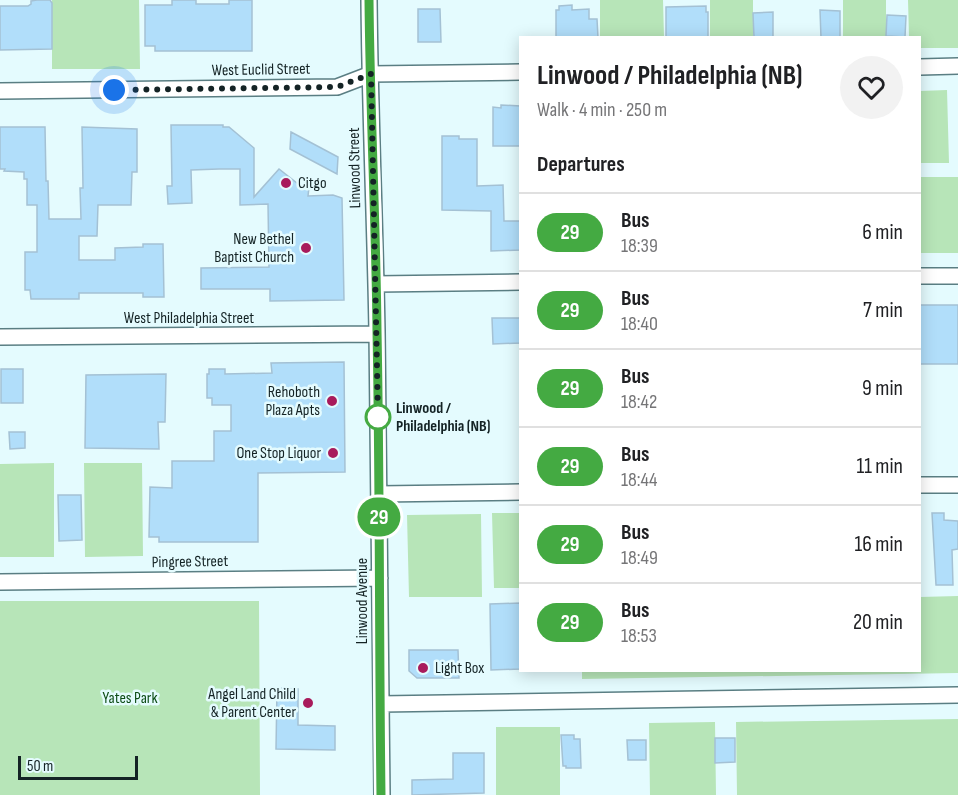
<!DOCTYPE html>
<html lang="en">
<head>
<meta charset="utf-8">
<style>
  body { margin:0; font-family:"Sofia Sans Condensed",sans-serif; background:#f2f2f2; color:#202124; height:100vh; display:flex; flex-direction:column; font-size:22px; white-space:nowrap }
  * { box-sizing:border-box; margin:0 }
  p { font-size:20px; color:#757577 }
  .icon { flex:none; width:33px; height:33px; fill:none; stroke:currentColor; stroke-width:2; stroke-linecap:round; stroke-linejoin:round }
  .map { position:relative; flex:1; overflow:hidden }
  .sheet { position:absolute; left:519px; top:36px; width:402px; height:636px; display:flex; flex-direction:column; background:#fff; border-radius:0px; box-shadow:0 3px 15px #0003 }
  .sheet>* { flex:none }
  .badge { padding:0 12px; border-radius:20px; font-size:21px; line-height:39px }
  .scale { position:absolute; left:18px; bottom:15px; width:120px; box-sizing:border-box; padding-left:6px; border:3px solid #142325; border-top:0; font-size:16px; line-height:21px; white-space:nowrap; color:#142325; -webkit-text-stroke:4px #e4fbfe; paint-order:stroke }
  .you { position:absolute; width:30px; height:30px; margin:-15px; border:4px solid #fff; border-radius:50%; background:#1a73e8; box-shadow:0 0 0 9px #1a73e833 }
  .map>.badge { position:absolute; translate:-50% -50%; box-shadow:0 0 0 3px #fff }
  h2 { padding:0 18px; font-size:22px; line-height:54px }
  .round { display:grid; place-items:center; flex:none; width:63px; height:63px; border-radius:32px; background:#f2f2f2 }
  .head { display:flex; align-items:center; justify-content:space-between; height:102px; padding:0 18px }
  h1 { font-size:28px; font-weight:700; line-height:45px }
  ul { padding:0; list-style:none }
  li { display:flex; align-items:center; gap:18px; height:78px; padding:0 18px; border-top:2px solid #e0e0e0 }
  li div { flex:1 }
  li b { display:block; font-size:22px }
  li em { font-style:normal }
  li .badge { min-width:66px; font-weight:700; text-align:center }
  .map>svg:first-child { display:block }
  .green { fill:#b7e5b8 }
  .building { fill:#b1defa; stroke:#a4c1d4; stroke-width:1.5 }
  .lines { fill:none; stroke-linecap:round; stroke-linejoin:round }
  .minor-casing { stroke:#5a7e83; stroke-width:18 }
  .minor { stroke:#fff; stroke-width:15 }
  .line-casing { stroke:#fff; stroke-width:14 }
  .line { stroke:#44aa42; stroke-width:9 }
  .walk { stroke:#142325; stroke-width:6; stroke-dasharray:0 10.8 }
  .poi-dot { fill:#a81b5c; stroke:#e4fbfe; stroke-width:2 }
  .stop-dot { fill:#fff; stroke:#44aa42; stroke-width:3 }
  .labels { text-anchor:middle; dominant-baseline:central; stroke-width:5; stroke-linejoin:round; paint-order:stroke }
  .street-label { font-size:16px; fill:#142325; stroke:#e4fbfe }
  .poi-label { font-size:16px; fill:#142325; stroke:#e4fbfe; text-anchor:end }
  .stop-label { font-size:16px; font-weight:bold; fill:#142325; stroke:#e4fbfe; text-anchor:start }
  .park-label { font-size:16px; fill:#0e4d17; stroke:#e4fbfe }
</style>
</head>
<body>
<div class="map">
<svg width="958" height="795" viewBox="0 0 958 795">
  <rect width="100%" height="100%" fill="#e4fbfe"/>
  <path class="green" d="M52,0H139L140,69H52Z
    M600,0H663L664,37H600Z
    M710,0H753V37H710Z
    M843,0H886V37H843Z
    M908,0H958V48H920V38L909,37Z
    M947,90L949,163H920V91Z
    M920,177H958V253H920Z
    M54,463V557H0V464Z
    M84,463H142L143,556L85,557Z
    M492,513H520V588H494Z
    M481,514L482,597H409L407,515Z
    M958,596V673L582,679V670H920V597Z
    M0,601H259L260,795H0Z
    M958,719V795H737L736,722Z
    M715,722L716,795H650L649,723Z
    M496,727H560V795H496Z"/>
  <path class="building" d="M37,0H50L52,3V49L0,50V6H28L31,4V1Z
    M172,0H196V4H229V0H252V51H155V46H145V5H172Z
    M572,5V10L589,9V19H597L598,38H556V10H559V6Z
    M706,6V12H708V38H666V7Z
    M418,9H440L441,42H418Z
    M820,10L840,11V38H821Z
    M773,12V38H754L753,13Z
    M887,15L906,16L905,37L886,36Z
    M501,105L520,106V146H493V107L501,108Z
    M171,125H223V127H229L254,148V197L279,169L297,183L309,187L308,196L333,195L342,198L344,300L270,301V289H201V268L269,267L268,204L240,205V169H219L191,170L192,203L168,204L167,186H172Z
    M0,127H45L46,181H48L49,219H81L80,188H83L82,127L137,129V172H132L131,205H98L97,236H79V260H115V248L143,247V244H163L164,297H143V293H79V299H31L30,290H25V252H37V205H27V179H24V172L4,171L5,169H0Z
    M291,132L338,157L337,174L290,149Z
    M442,136H459V139H477V186L503,185L504,221H520V250L491,251V211L442,210Z
    M920,305H958V364H920Z
    M492,318H520V343L493,344Z
    M344,362L345,472L258,473V542H159V537H149L150,487L172,488V461H214V431H231V405H212V398H207V374H209V369H225V374L272,373L271,363Z
    M1,369H23V403H1Z
    M166,374L165,422H158L159,449L85,448L86,375Z
    M9,432H25V448L10,449Z
    M58,495H81L82,540L59,541Z
    M932,513H944V520L958,521V549L952,550L953,585H936Z
    M520,603V669L491,670L490,604Z
    M409,650H458L459,678H417L409,671Z
    M277,688L298,689V725L335,726V750L276,749Z
    M561,735H574V739H580L581,768H566V766H563Z
    M715,738H735V762L715,763Z
    M627,740H646V760H628Z
    M453,753H484V793L412,795V780L453,779Z"/>
  <g class="lines">
    <g class="minor-casing">
      <path id="minor" d="M369,0C370,111 375,221 377,331C380,486 379,641 382,795
        M920,67L958,66
        M0,91L337,87L371,74L520,72
        M920,276H958
        M376,284L520,282
        M0,337L377,334
        M920,485H958
        M379,494L520,492
        M0,582L380,578
        M381,704L958,695"/>
    </g>
    <use href="#minor" class="minor"/>
  </g>
  <g class="lines">
    <g class="line-casing">
      <path id="line" d="M369,0C370,111 376,221 377,331C380,486 379,641 381,795"/>
    </g>
    <use href="#line" class="line"/>
    <path class="walk" d="M114,90L337,87L371,74L378,417"/>
  </g>
  <g class="poi-dot">
    <circle cx="286" cy="183" r="6"/>
    <circle cx="306" cy="248" r="6"/>
    <circle cx="332" cy="401" r="6"/>
    <circle cx="333" cy="453" r="6"/>
    <circle cx="423" cy="668" r="6"/>
    <circle cx="308" cy="703" r="6"/>
  </g>
  <circle class="stop-dot" cx="378" cy="417" r="12"/>
  <g class="labels">
    <g class="street-label">
      <text transform="translate(261 70) rotate(-1)">West Euclid Street</text>
      <text transform="translate(355 168) rotate(-91)">Linwood Street</text>
      <text x="189" y="318">West Philadelphia Street</text>
      <text transform="translate(190 562) rotate(-1)">Pingree Street</text>
      <text transform="translate(362 601) rotate(-90)">Linwood Avenue</text>
    </g>
    <g class="poi-label">
      <text x="298" y="183" text-anchor="start">Citgo</text>
      <text x="294" y="239">New Bethel<tspan x="294" dy="18">Baptist Church</tspan></text>
      <text x="320" y="392">Rehoboth<tspan x="320" dy="18">Plaza Apts</tspan></text>
      <text x="321" y="453">One Stop Liquor</text>
      <text x="435" y="668" text-anchor="start">Light Box</text>
      <text x="296" y="694">Angel Land Child<tspan x="296" dy="18">&amp; Parent Center</tspan></text>
    </g>
    <g class="stop-label">
      <text x="396" y="408">Linwood /<tspan x="396" dy="18">Philadelphia (NB)</tspan></text>
    </g>
    <g class="park-label">
      <text x="130" y="698">Yates Park</text>
    </g>
  </g>
</svg>
<div class="scale">50 m</div>
<div class="you" style="left:114px;top:90px"></div>
<b class="badge" style="left:379px;top:517px;background:#44aa42;color:#fff">29</b>
<section class="sheet">
<div class="head"><div><h1>Linwood / Philadelphia (NB)</h1><p>Walk · 4 min · 250 m</p></div><a class="round"><svg class="icon" aria-label="heart" viewBox="0 0 24 24"><path d="M12 20l-8-8c-3-5 5-10 8-4 3-6 11-1 8 4z"/></svg></a></div>
<h2>Departures</h2>
<ul>
<li><span class="badge" style="background:#44aa42;color:#fff">29</span><div><b>Bus</b><p>18:39</p></div><em>6 min</em></li>
<li><span class="badge" style="background:#44aa42;color:#fff">29</span><div><b>Bus</b><p>18:40</p></div><em>7 min</em></li>
<li><span class="badge" style="background:#44aa42;color:#fff">29</span><div><b>Bus</b><p>18:42</p></div><em>9 min</em></li>
<li><span class="badge" style="background:#44aa42;color:#fff">29</span><div><b>Bus</b><p>18:44</p></div><em>11 min</em></li>
<li><span class="badge" style="background:#44aa42;color:#fff">29</span><div><b>Bus</b><p>18:49</p></div><em>16 min</em></li>
<li><span class="badge" style="background:#44aa42;color:#fff">29</span><div><b>Bus</b><p>18:53</p></div><em>20 min</em></li>
</ul>
</section>
</div>
</body>
</html>
